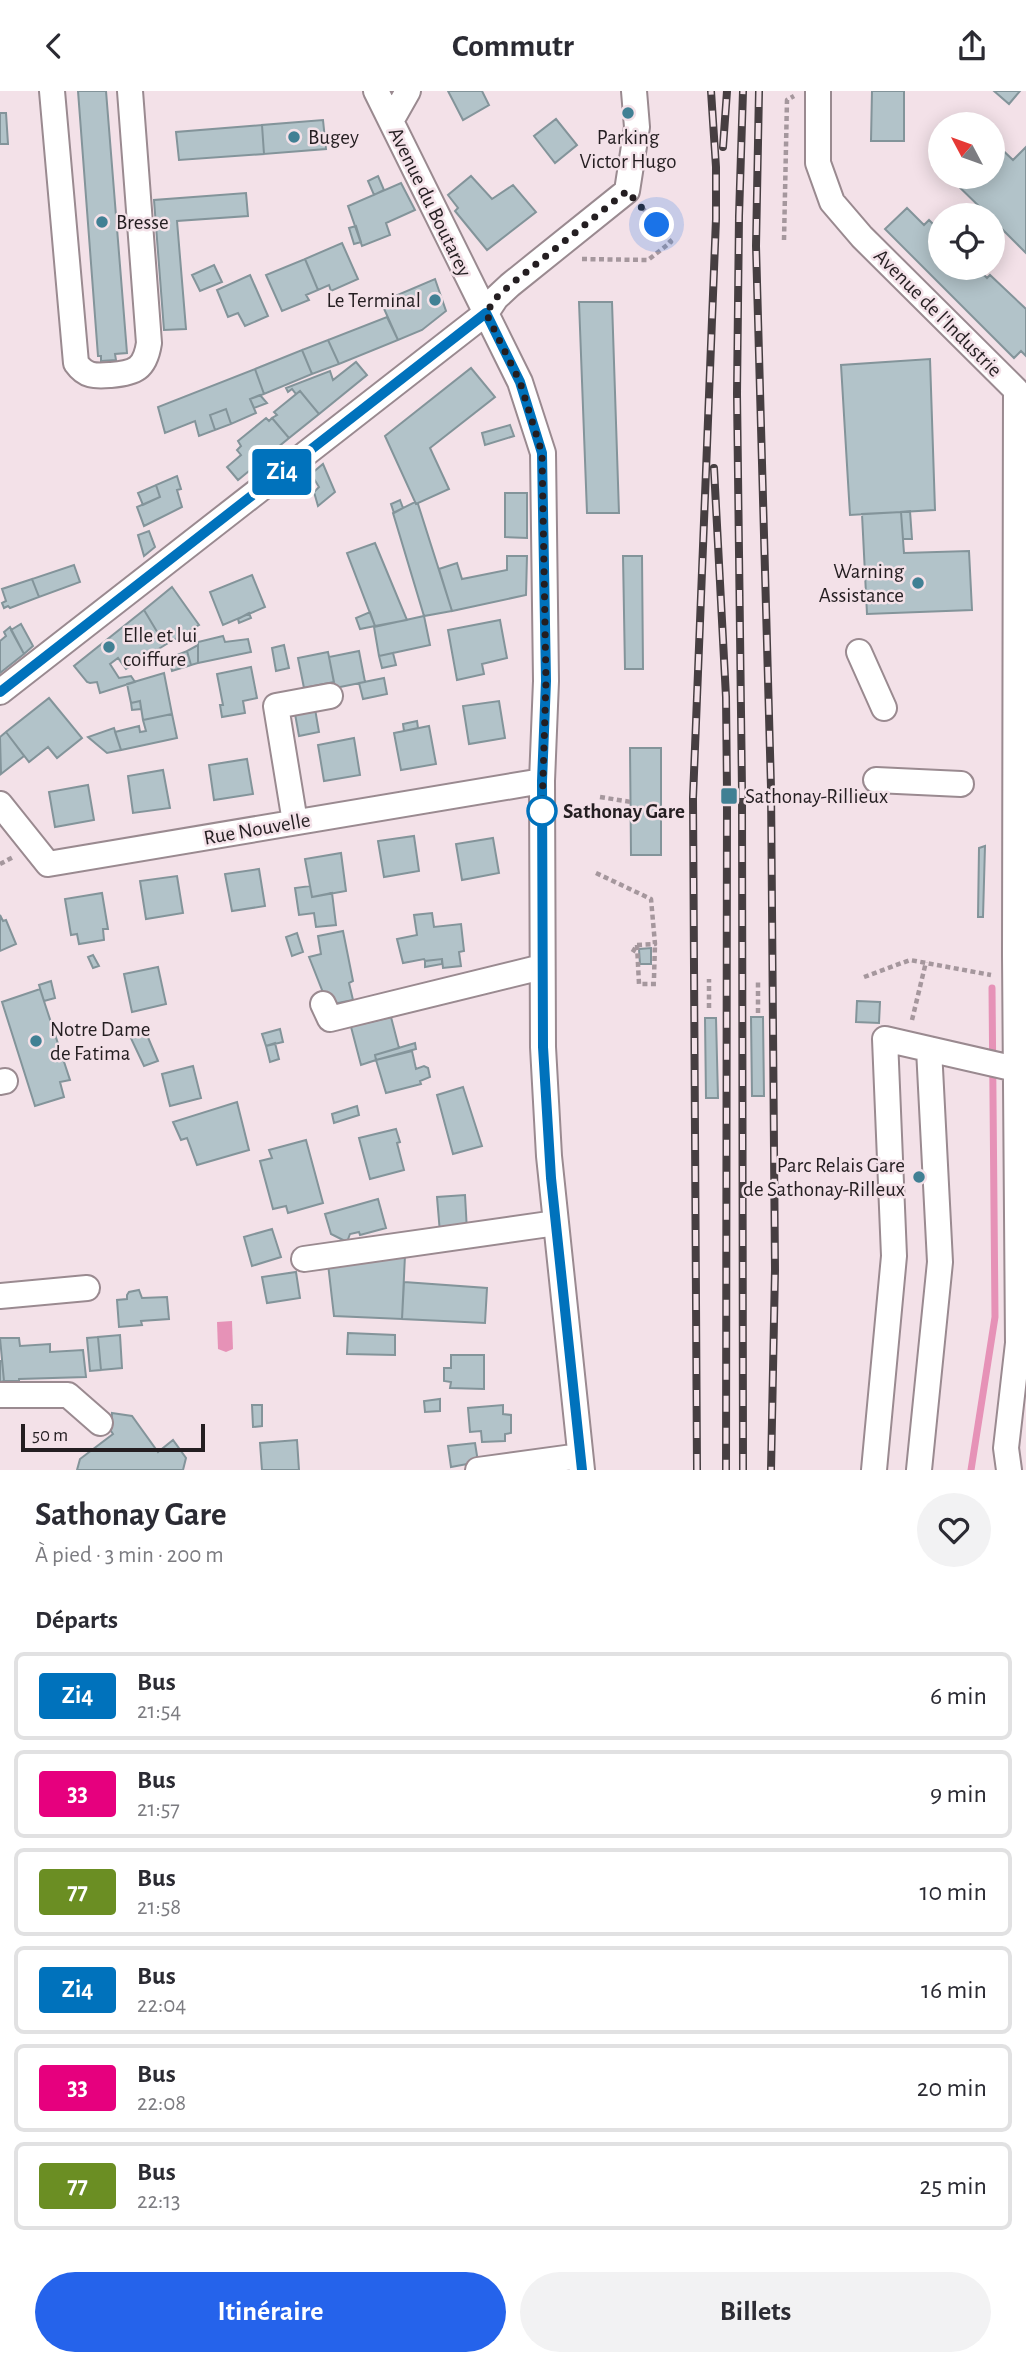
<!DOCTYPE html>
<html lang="fr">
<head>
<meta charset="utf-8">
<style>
  body { margin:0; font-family:"Alegreya Sans",sans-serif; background:#f2f2f3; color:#2b2b33; height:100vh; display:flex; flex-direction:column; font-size:26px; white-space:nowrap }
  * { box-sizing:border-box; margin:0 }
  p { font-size:23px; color:#7c7c81 }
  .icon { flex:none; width:38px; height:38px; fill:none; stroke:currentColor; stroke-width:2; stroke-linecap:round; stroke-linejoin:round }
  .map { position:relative; height:1379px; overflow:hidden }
  .sheet { display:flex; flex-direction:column; background:#fff; flex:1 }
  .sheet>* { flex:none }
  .badge { padding:0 14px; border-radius:5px; font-size:24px; line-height:46px }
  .needle { width:46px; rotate:311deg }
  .fabs { position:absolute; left:928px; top:21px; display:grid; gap:14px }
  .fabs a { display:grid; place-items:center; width:77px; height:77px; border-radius:50%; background:#fff; box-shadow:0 4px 18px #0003; font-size:35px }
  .scale { position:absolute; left:21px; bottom:18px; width:184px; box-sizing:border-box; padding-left:7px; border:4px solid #241e21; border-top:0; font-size:19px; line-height:24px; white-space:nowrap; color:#241e21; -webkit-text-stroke:5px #f3e1e8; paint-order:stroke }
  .you { position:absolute; width:35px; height:35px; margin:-18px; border:5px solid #fff; border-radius:50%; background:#1a73e8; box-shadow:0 0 0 10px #1a73e833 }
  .map>.badge { position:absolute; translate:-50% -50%; box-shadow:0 0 0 4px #fff }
  h2 { padding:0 35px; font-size:26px; line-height:63px }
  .round { display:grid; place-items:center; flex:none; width:74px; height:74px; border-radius:37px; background:#f2f2f3 }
  .headline { display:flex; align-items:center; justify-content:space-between; height:119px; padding:0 35px }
  h1 { font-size:33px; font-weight:600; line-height:52px }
  .cta { display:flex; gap:14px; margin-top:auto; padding:14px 35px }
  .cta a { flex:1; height:80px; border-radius:42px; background:#2563eb; color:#fff; font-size:28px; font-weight:600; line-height:80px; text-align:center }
  .cta a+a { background:#f2f2f3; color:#2b2b33 }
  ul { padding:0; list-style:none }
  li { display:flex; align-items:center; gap:21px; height:88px; margin:0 14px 10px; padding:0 21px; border:4px solid #e1e1e2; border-radius:10px }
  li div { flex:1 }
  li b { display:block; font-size:26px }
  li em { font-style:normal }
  li .badge { min-width:77px; font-weight:700; text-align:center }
  header { display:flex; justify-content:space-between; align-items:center; height:91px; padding:0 35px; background:#fff; font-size:32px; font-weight:600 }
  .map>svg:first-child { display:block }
  .water { fill:#e692b7 }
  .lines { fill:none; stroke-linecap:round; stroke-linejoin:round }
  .stream { stroke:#e692b7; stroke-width:7 }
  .building { fill:#b2c3c9; stroke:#83949a; stroke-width:2 }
  .minor-casing { stroke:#9a8a90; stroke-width:28 }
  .path { stroke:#a5979d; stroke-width:4.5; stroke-dasharray:5 3.5; stroke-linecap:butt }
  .minor { stroke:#fff; stroke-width:24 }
  .rail-casing { stroke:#463e41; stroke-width:8 }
  .rail { stroke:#f3e1e8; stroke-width:5; stroke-dasharray:16; stroke-linecap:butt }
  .line-casing { stroke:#fff; stroke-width:16 }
  .line { stroke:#0072bc; stroke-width:10 }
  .walk { stroke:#241e21; stroke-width:7; stroke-dasharray:0 12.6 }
  .poi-dot { fill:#418094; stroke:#f3e1e8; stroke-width:2.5 }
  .stop-dot { fill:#fff; stroke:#0072bc; stroke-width:3.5 }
  .labels { text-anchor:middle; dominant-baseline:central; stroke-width:5; stroke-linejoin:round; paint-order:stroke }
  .poi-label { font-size:21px; fill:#241e21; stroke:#f3e1e8; text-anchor:start }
  .street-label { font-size:21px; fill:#241e21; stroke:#f3e1e8 }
  .stop-label { font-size:21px; font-weight:bold; fill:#241e21; stroke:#f3e1e8; text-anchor:start }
</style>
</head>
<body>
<header><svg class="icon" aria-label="back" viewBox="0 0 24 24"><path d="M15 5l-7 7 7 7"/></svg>Commutr<svg class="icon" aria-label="share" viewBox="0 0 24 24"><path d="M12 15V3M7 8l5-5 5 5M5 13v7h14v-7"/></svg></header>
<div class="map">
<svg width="1026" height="1379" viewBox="0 0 1026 1379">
  <rect width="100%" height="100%" fill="#f3e1e8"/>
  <path class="water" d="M232,1230L233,1258L226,1261L218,1258L217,1231Z"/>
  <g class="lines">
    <path class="stream" d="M971,1379L995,1226L992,897"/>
  </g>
  <path class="building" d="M78,0H106L127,262L115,263L116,269L101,270V265H98Z
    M448,0H482L489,14L463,29Z
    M872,0H904V50H871Z
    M994,0H1020L1009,13Z
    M0,22H6L8,53H0Z
    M556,28L577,54L555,72L534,45Z
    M323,29L326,58L264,63L262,34Z
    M262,34L264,63L179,69L176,41Z
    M992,49L1013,69L1026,56V162L992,128V124H988L949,86H992Z
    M378,85L384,99L374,104L368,90Z
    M471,85L492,108L513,94L536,121L487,159L455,120L458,117L448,104Z
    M401,92L415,119L386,132L390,144L362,155L348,115Z
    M246,102L248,125L177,130L186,238L164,239L154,109Z
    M907,117L924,134L929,129L940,140V177H977L987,187L990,184L1026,218V265L1021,260L1014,267L885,138Z
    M356,135L361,151L354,153L349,137Z
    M342,152L358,188L331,200L329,194L318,199L305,168Z
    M305,168L318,199L306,204L309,209L282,220L266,184Z
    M214,174L222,191L200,200L192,184Z
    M250,184L268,225L245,235L238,222L228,226L217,199Z
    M435,188L446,220L422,239L398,249L381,211Z
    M579,211H612L619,422H587Z
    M387,226L398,249L339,273L328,249Z
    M328,249L339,273L312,283L302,259Z
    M302,259L312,283L264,303L255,278Z
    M930,268L935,419L850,424L841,274Z
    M356,271L367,284L319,323L300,300L296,303L292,298L288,301L286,297L330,280L333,289Z
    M471,277L495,306L430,357L449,398L416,413L385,345Z
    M255,278L264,303L250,308L256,322L231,333L226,318L210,324L215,339L199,345L195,330L165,342L158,316Z
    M300,300L319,323L289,347L272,327L277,324L274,321Z
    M260,304L267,312L254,317L250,308Z
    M226,318L231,333L215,339L210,324Z
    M266,327L269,330L272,327L289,347L238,389L227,376L241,364L237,359L241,355L238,350Z
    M510,334L514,345L485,354L482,342Z
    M323,373L335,401L318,415L314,401L319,396L311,383Z
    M177,385L181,398L177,399L182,416L144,435L137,416L160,406L156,394Z
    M156,394L160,406L143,414L138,402Z
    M505,402H527V447L505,446Z
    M400,409L403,417L394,422L391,413Z
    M415,411L416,413H418L452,520L424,525L393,422Z
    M910,420L912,448H903L901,421Z
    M901,421L904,462L969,460L972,519L867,523L862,423Z
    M149,440L155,456L144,465L138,444Z
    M375,452L407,529L375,535L347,462Z
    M507,465H527L526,504L452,520L439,478L457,472L462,488L507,479Z
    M623,465H642L643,578H625Z
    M74,474L80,491L39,506L32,488Z
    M252,484L265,516L223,534L210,501Z
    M32,488L39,506L10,517L8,515L4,517L2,512L6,510L2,498Z
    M172,496L199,534L165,554L144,519Z
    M144,519L165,554L126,578L118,567L110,573L119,587L131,585L135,591L100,602L97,591L90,592L87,591L74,575Z
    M370,521L375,535L360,538L356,527Z
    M249,522L251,527L239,532L238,528Z
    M424,525L430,554L379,565L374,536Z
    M500,529L507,567L482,573L484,583L457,589L448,539Z
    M21,533L33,555L24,563L11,539Z
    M10,536L24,563L0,582V550L6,545L4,541Z
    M223,545L225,551L248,548L251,561L198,572V551Z
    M198,554V572L191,574L187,560Z
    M284,554L289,577L276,580L272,557Z
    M187,560L191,574L172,580L169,567Z
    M359,560L365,591L335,597L329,566Z
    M328,561L334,591L304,597L298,567Z
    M393,562L396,574L382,577L379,565Z
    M251,576L257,607L243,610L245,622L222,626L220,614H223L217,583Z
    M164,582L172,623L143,629L140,610L131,612L127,593Z
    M384,587L387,603L363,608L359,592Z
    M49,607L82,647L57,667L48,656L29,671L6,641Z
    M140,610L141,618L132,619L131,612Z
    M499,610L505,647L469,653L463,615Z
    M315,618L319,641L299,645L295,623Z
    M172,623L177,647L121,659L115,641L139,635L140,641L146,640L143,629Z
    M417,630L418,637L404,640L403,633Z
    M429,635L436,673L401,679L394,642Z
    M114,637L121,659L107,662L88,646Z
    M6,641L24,665L1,683L0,646Z
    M354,647L360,684L324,690L318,654Z
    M630,657H661V764H631Z
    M247,668L253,703L214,709L209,674Z
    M163,679L170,717L133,722L128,685Z
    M88,694L94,729L55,736L49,701Z
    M414,745L419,780L384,786L378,750Z
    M493,747L499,782L462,789L456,753Z
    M985,755L983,826H978L979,757Z
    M341,762L346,800L312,806L305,768Z
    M259,778L265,815L232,820L225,783Z
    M177,785L183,822L146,828L140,790Z
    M310,795L312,806L332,802L336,834L316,836L314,822L299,824L295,797Z
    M102,802L108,838H103L104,849L79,853L77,843L71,844L65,808Z
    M432,822L434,836L461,833L464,860L459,861L461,875L443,877L442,868L425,870L424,868L403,872L397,848L417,844L414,824Z
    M0,824L3,830L6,829L16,853L0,860Z
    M343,840L353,890L349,892L353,909L328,914L309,866L321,863L318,845Z
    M297,842L303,861L292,865L286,846Z
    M651,857V873H640L639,858Z
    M93,864L99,875L93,877L88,866Z
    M442,868V873L425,876V870Z
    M158,876L166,913L132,921L124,883Z
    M51,890L55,907L44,910L39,894Z
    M40,898L70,989L60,991L64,1006L35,1015L2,911Z
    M857,910L880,911L879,932L856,931Z
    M391,926L399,957L375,964L376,969L361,974L350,932L366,928V932Z
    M751,926H763L764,1005H752Z
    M705,927H716L718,1007H706Z
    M144,937L158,970L144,975L128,941Z
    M280,938L283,951L266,955L262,943Z
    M275,952L279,968L270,971L266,955Z
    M415,952L416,958L376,969L375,964Z
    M412,960L416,978L424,975L428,977L430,986L420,990L421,993L386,1002L376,969Z
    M193,975L201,1007L170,1015L162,983Z
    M463,996L482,1055L453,1063L437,1004Z
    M237,1011L249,1059L197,1074L187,1047L181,1049L173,1031Z
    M357,1015L359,1024L334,1032L332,1023Z
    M396,1038L400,1051L397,1052L404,1079L370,1088L359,1047Z
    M306,1049L323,1112L288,1122L286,1115L273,1118L260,1070L272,1067L269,1059Z
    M465,1104L467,1140L440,1142L437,1106Z
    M378,1108L386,1137L360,1144L359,1141L350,1143L347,1151L331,1143L325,1123Z
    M272,1138L281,1166L252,1175L244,1146Z
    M405,1164L402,1228L334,1225L328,1173Z
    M296,1181L300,1207L267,1212L262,1186Z
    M404,1191L487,1197L485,1232L402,1228Z
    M139,1199L142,1207L167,1206L169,1228L141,1230L142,1234L119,1236L117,1209L127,1208V1204L129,1201Z
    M348,1242L395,1244V1264L347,1263Z
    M120,1244L122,1277L101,1279L98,1246Z
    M98,1246L101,1279L90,1280L87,1247Z
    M0,1247H19L20,1255L50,1253V1261L83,1259L86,1286L19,1288V1290H4Z
    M451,1264H484V1298L450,1297L451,1291L444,1290V1277H451Z
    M0,1270H2L4,1290L0,1291Z
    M440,1308V1320L425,1321L424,1310Z
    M252,1314H262V1335L253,1336Z
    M503,1314V1323L511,1324V1342L505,1343V1350L482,1351L481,1340L470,1341L468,1317Z
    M112,1322L132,1325L158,1361L173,1349L186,1367L183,1379H77L80,1368L113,1343L111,1340Z
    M297,1349L299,1379H262L260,1352Z
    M475,1352L478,1371L451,1376L448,1355Z"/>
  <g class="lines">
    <g class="minor-casing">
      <path id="minor" d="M52,0L76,272C86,286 95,285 111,284C135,282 145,278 149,252L130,0
        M376,0L520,291L543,362L546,590L542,690L543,956L549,1065L582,1379
        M818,0V72L832,111L862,146L1016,299L1015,864L1018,1252L1006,1357L1009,1379
        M391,30L408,0
        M859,561L884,617
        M0,601L486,222L496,207L510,194L627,100L637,36L634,0
        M876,689L961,693
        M0,713L48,773L542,690
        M295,731L276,615L330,605
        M323,913L330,928L542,876
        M0,991L5,990
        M304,1168L556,1132
        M0,1205L87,1197
        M0,1304H68L100,1332
        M478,1379L580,1365
        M874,1379L894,1165L885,948L1016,978
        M919,1379L940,1171L929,958"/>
    </g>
    <path class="path" d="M784,149L787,9L794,5
      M582,168L648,169L671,151L641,115
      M600,706L631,711
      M0,773L15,765
      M596,782L651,808L655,853L637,854L631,864
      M637,854L639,893H656
      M864,886L910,869L991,884
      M654,887L655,853
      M709,917V888
      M758,922V889
      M912,929L926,871"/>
    <use href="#minor" class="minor"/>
    <g class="rail-casing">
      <path id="rail" d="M759,0L756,155L771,697L775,1179L771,1379
        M723,56L727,0
        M714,377L726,606L727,701L726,1379
        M697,1379L693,707L716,128V76L711,0
        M743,1379L742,700L737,303L739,125L743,0"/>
    </g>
    <use href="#rail" class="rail"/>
  </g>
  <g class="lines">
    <g class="line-casing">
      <path id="line" d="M0,601L486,222L520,291L542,362L546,590L542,690L543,956L551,1087L582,1379"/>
    </g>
    <use href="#line" class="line"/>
    <path class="walk" d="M542,720L546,590L542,362L520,291L486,222L496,207L510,194L627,100L657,134"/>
  </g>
  <g class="poi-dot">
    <circle cx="628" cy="22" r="7"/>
    <circle cx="294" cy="46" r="7"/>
    <circle cx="102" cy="131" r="7"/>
    <circle cx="435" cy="209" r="7"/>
    <circle cx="918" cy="492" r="7"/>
    <circle cx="109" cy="556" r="7"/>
    <rect x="720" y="696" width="18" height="18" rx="3.5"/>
    <circle cx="36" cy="950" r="7"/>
    <circle cx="919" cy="1086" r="7"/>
  </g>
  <circle class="stop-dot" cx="542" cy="720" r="14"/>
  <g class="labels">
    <g class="poi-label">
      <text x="308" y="46">Bugey</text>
      <text x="628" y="46" text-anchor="middle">Parking<tspan x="628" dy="24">Victor Hugo</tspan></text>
      <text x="116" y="131">Bresse</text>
      <text x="421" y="209" text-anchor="end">Le Terminal</text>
      <text x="904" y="480" text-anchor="end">Warning<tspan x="904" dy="24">Assistance</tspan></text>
      <text x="123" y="544">Elle et lui<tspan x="123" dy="24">coiffure</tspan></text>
      <text x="745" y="705">Sathonay-Rillieux</text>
      <text x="50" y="938">Notre Dame<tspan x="50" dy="24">de Fatima</tspan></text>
      <text x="905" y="1074" text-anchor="end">Parc Relais Gare<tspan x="905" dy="24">de Sathonay-Rilleux</tspan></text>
    </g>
    <g class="street-label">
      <text transform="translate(430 111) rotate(64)">Avenue du Boutarey</text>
      <text transform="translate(938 222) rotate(45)">Avenue de l'Industrie</text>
      <text transform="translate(257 738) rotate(-10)">Rue Nouvelle</text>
    </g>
    <g class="stop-label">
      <text x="563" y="720">Sathonay Gare</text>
    </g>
  </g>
</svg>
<div class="fabs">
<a><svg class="needle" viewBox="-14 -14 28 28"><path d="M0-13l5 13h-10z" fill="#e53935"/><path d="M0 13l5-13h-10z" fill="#7c7c81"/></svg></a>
<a><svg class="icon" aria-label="locate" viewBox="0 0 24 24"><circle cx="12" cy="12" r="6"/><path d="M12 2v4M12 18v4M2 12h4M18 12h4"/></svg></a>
</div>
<div class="scale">50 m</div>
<div class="you" style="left:657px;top:134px"></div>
<b class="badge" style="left:282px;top:381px;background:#0072bc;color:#fff">Zi4</b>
</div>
<section class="sheet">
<div class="headline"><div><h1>Sathonay Gare</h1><p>À pied · 3 min · 200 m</p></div><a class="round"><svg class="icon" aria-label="heart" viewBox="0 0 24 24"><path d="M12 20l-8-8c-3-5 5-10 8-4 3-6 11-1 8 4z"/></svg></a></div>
<h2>Départs</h2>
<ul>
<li><span class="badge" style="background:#0072bc;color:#fff">Zi4</span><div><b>Bus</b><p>21:54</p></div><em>6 min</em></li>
<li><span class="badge" style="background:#e6007e;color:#fff">33</span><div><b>Bus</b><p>21:57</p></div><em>9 min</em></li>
<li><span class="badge" style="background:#6b8e23;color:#fff">77</span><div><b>Bus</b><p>21:58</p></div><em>10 min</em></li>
<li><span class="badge" style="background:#0072bc;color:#fff">Zi4</span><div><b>Bus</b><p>22:04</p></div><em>16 min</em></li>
<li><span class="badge" style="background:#e6007e;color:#fff">33</span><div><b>Bus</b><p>22:08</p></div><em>20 min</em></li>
<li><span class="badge" style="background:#6b8e23;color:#fff">77</span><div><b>Bus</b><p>22:13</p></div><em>25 min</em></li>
</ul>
<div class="cta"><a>Itinéraire</a><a>Billets</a></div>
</section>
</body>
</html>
